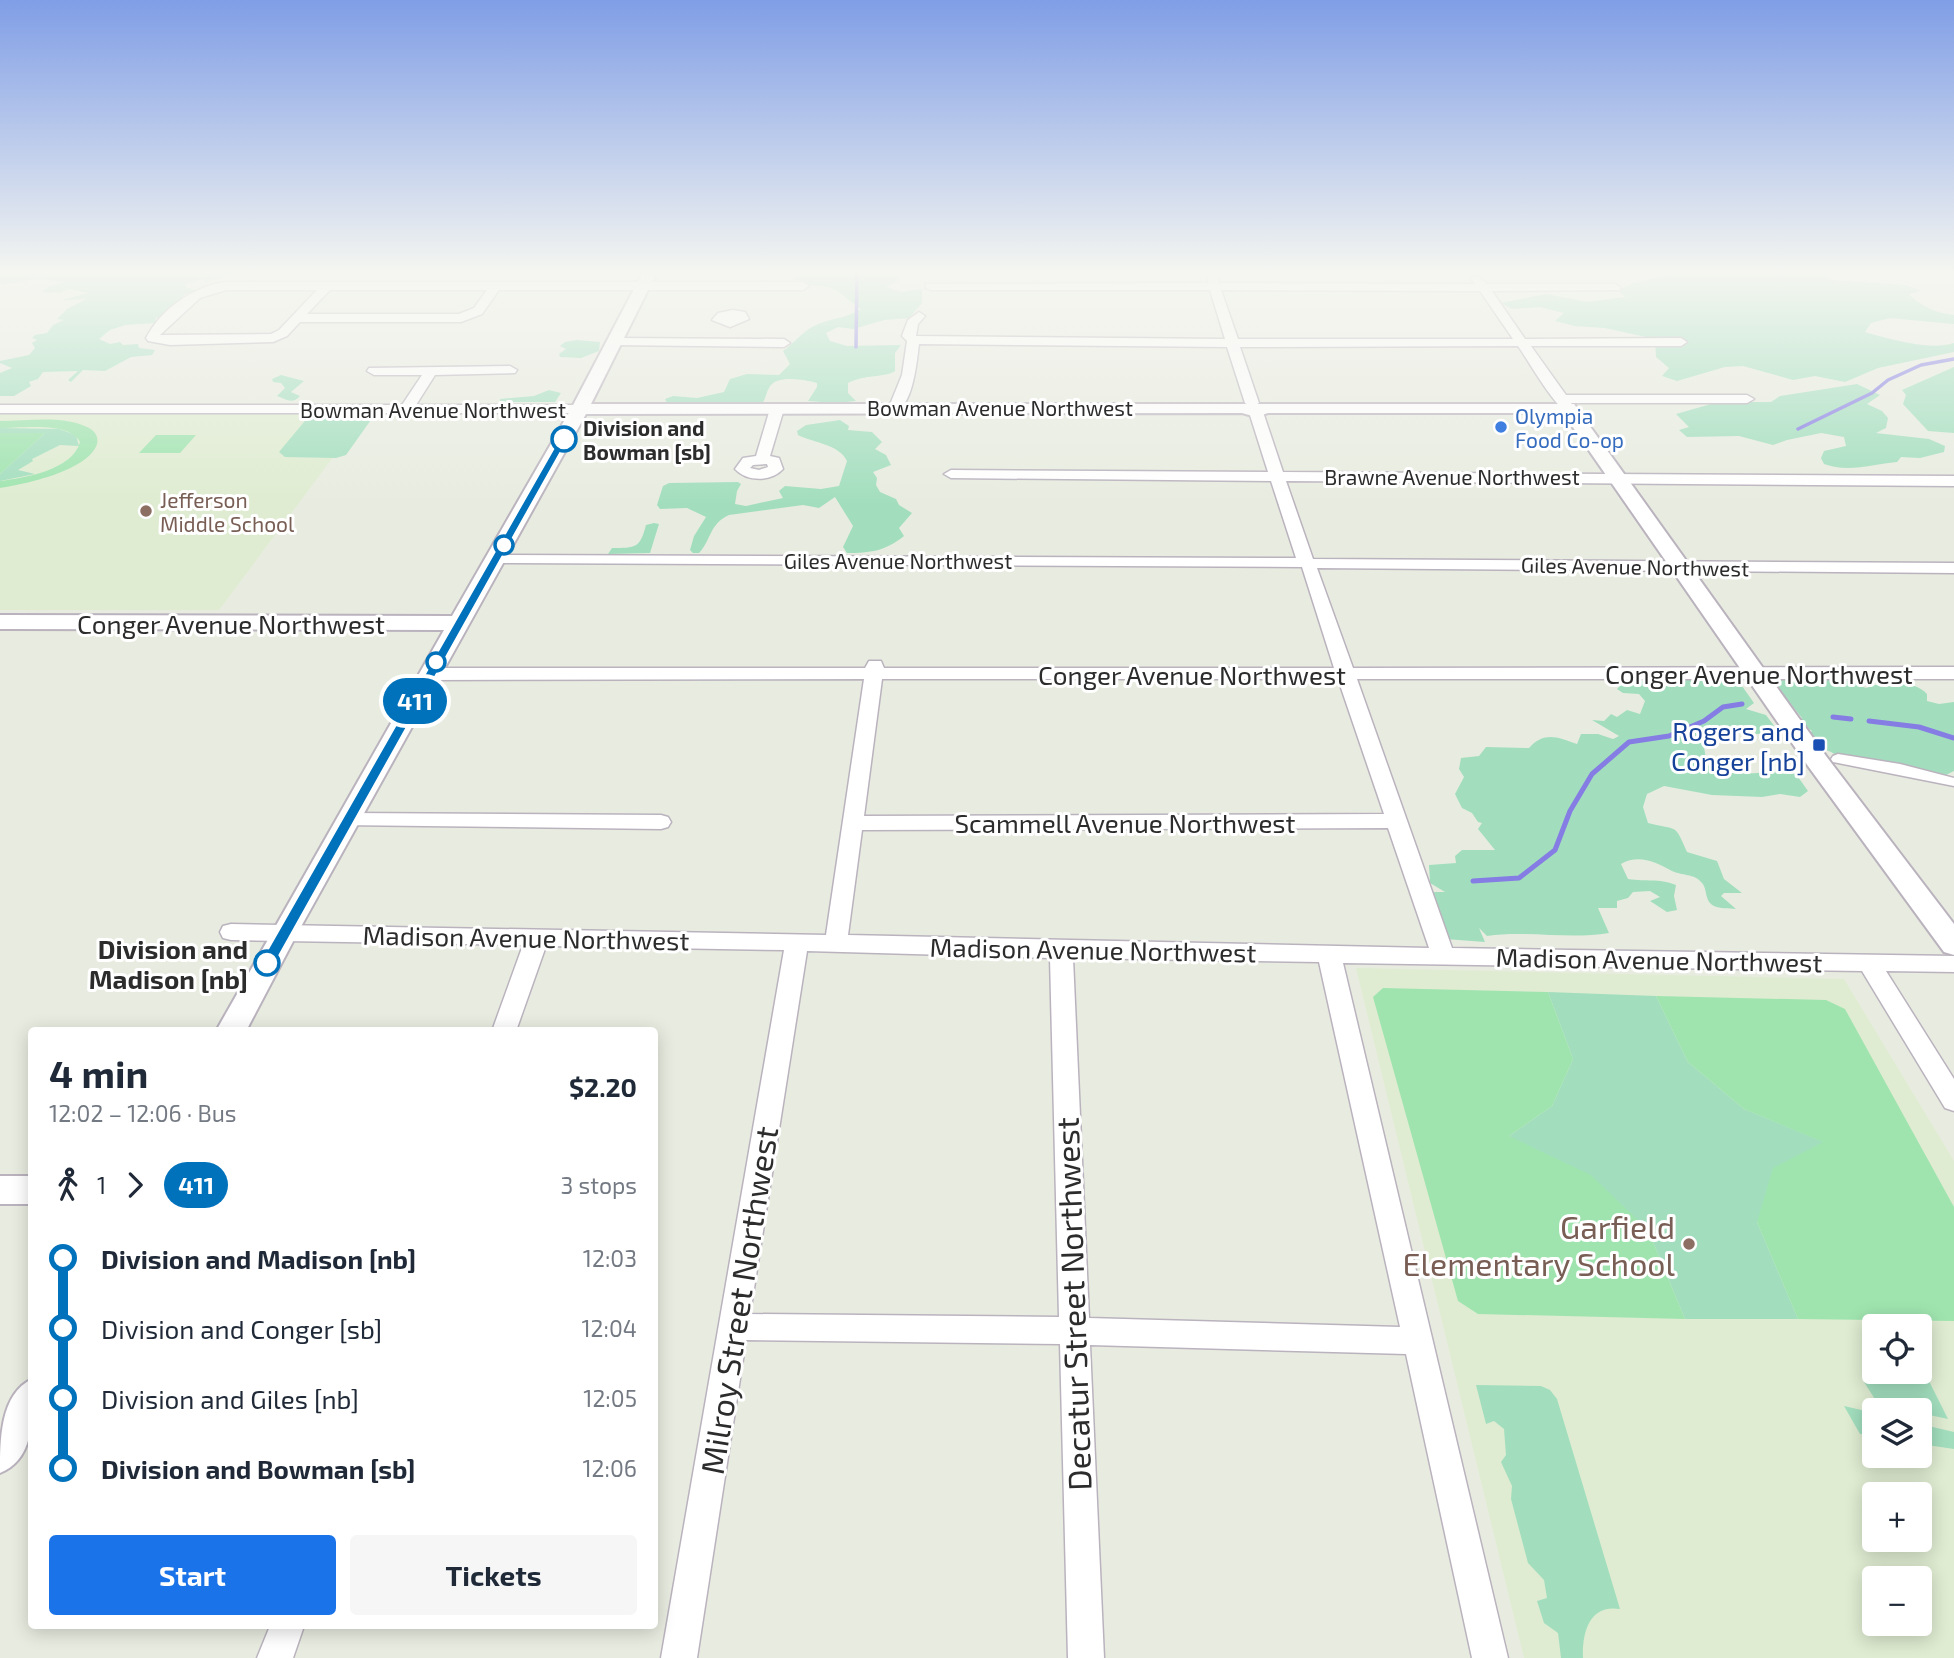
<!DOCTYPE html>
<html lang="en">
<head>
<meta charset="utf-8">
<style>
  body { margin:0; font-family:"Exo 2",sans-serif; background:#f6f6f7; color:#1f2937; height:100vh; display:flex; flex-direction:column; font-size:26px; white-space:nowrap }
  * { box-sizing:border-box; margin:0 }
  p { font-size:23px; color:#747a83 }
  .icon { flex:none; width:38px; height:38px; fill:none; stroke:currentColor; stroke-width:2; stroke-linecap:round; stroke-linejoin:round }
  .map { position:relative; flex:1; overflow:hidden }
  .sheet { position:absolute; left:28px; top:1027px; width:630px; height:602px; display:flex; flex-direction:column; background:#fff; border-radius:7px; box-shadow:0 4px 18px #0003 }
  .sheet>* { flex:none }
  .badge { padding:0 14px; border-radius:23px; font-size:24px; line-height:46px }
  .fabs { position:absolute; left:1862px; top:1314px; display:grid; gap:14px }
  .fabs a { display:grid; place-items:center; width:70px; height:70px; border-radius:7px; background:#fff; box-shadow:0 4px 18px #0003; font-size:35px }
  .map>.badge { position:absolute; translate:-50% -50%; box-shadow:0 0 0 4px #fff }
  .legs { display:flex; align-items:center; gap:10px; height:77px; padding:0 21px; font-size:23px }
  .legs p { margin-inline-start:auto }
  .headline { display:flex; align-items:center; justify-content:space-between; height:119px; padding:0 21px }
  h1 { font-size:38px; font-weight:700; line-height:52px }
  .cta { display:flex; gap:14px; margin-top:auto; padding:14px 21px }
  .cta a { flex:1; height:80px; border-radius:7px; background:#1a73e8; color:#fff; font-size:28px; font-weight:700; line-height:80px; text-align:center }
  .cta a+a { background:#f6f6f7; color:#1f2937 }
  ul { padding:0 21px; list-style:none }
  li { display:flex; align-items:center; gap:24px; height:70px; font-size:26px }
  li i { display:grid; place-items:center; width:10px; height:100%; margin:0 9px; background:currentColor }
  li i::after { content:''; width:18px; height:18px; margin:-9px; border:5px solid; border-radius:50%; background:#fff }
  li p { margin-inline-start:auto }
  li:first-child i { background:linear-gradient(#0000 50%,currentColor 0) }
  li:last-child i { background:linear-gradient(currentColor 50%,#0000 0) }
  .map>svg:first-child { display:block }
  .education { fill:#dfecd1; fill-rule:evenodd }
  .green { fill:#a2debe }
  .pitch { fill:#9fe4af }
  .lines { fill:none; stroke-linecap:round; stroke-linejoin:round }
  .stream-far1 { stroke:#857de4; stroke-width:3.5 }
  .stream { stroke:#857de4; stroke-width:5 }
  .pedestrian-casing { stroke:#bab3be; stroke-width:3 }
  .minor-casing { stroke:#bab3be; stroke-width:3 }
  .tertiary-casing { stroke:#bab3be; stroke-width:4 }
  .pedestrian { fill:#fff; fill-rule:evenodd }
  .minor { fill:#fff; fill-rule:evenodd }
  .tertiary { fill:#fff; fill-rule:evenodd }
  .line-1 { fill:#0072bc; stroke:#fff; stroke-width:2 }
  .shop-dot { fill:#3f7fe0; stroke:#fff; stroke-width:2.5 }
  .stop-1-dot { fill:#fff; stroke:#0072bc; stroke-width:3.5 }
  .education-dot { fill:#8d6e63; stroke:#fff; stroke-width:2.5 }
  .transit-dot { fill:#1a4fb4; stroke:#fff; stroke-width:2.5 }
  .labels { text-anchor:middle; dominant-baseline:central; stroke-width:6; stroke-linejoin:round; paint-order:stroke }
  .far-street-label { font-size:21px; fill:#2c2c2c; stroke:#fff }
  .far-shop-label { font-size:21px; fill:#366cbe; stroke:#fff; text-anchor:start }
  .far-stop-label { font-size:21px; font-weight:bold; fill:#2c2c2c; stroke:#fff; text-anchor:start }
  .far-education-label { font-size:21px; fill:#785e54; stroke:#fff; text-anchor:start }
  .street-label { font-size:26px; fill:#2c2c2c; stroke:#fff }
  .transit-label { font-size:26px; fill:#164399; stroke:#fff; text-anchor:end }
  .stop-label { font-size:26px; font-weight:bold; fill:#2c2c2c; stroke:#fff; text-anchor:end }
  .near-education-label { font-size:32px; fill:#785e54; stroke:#fff; text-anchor:end }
  .near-street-label { font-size:32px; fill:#2c2c2c; stroke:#fff }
</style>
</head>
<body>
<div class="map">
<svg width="1954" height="1658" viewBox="0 0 1954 1658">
  <rect width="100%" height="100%" fill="#e8ece0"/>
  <path class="education" d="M0,413H366L219,610H0Z
    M1356,968L1844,979L1954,1161V1658H1524ZM1874,1326H1920V1372H1874ZM1874,1410H1920V1456H1874ZM1874,1494H1920V1540H1874ZM1874,1578H1920V1624H1874Z"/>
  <path class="green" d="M0,272H244L205,282L203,279L187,283L185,287L195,290L182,296L184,300L162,317L156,318L155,323L125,325L110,330L99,339L110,344L120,342L123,345L138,344L139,348L155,350L152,355L131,357L105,371L83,370L71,382L68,380L78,371L43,372L38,379L29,382L31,386L14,396H0V373L12,368L0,363V361L29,355L35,348L32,343L37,340L32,338L35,335L47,333L53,325L64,320L57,319L67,309L87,299L63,300L88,293L69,289L60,293L42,292L48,287L65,282L37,279L0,285L3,283H0Z
    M803,272H889L899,276L897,281L886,287L901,292L922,289V303L909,318L884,320L853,329L838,327L826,333L830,341L847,346L901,345L895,353V371C885,378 865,374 848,383V393L856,401L836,403L808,401L817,387V383C804,380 776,374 769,388C766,393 766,398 762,404L667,403L665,399L673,396L697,398L724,392L730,379L747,374L779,375L790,364L783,351C794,343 802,332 814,326C829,318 846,319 861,309C851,303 839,289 827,287C814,284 804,288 793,279Z
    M1674,272H1810L1822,273L1832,280L1906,285L1921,291L1909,294C1921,307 1937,313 1954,315V324L1890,318L1871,323L1865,332C1891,339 1928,351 1954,343V352L1878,368L1845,382L1815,376L1793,380L1743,366L1725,367L1677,381L1662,376L1669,368L1656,357L1655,339L1605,328L1575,326L1555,321L1564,313L1540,307L1512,309L1501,303L1546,294L1588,302L1625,297L1619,291C1632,280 1658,280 1674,272Z
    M577,340L600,342L599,351L581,358L560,357L559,354L566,349L560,346L565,342Z
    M1954,367V433L1928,431L1903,404L1906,395L1902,390Z
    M281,375L304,381L291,392L300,396C292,405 286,399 277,396L285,388L281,383L273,382L272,379Z
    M1857,384L1880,395L1867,404L1882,411L1888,418L1886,428L1876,433L1929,439L1945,446L1944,452L1920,458L1901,457L1897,462C1873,464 1848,473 1824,464L1821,458L1824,451L1846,446L1844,437L1821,433L1787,440L1773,445L1739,436L1687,437L1679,430L1689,427L1676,414L1718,402H1771L1780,396Z
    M549,390L561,393L555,402H500V399L534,396Z
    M317,412H368L373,417L346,455L336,458L285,457L279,452L309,416Z
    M840,420L849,426L848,430L872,432L882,442L875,449L886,455L891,465L873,472L877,478L876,485L880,492L896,499L899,505L912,513L899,528L904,536C885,551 871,553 847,553L843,547L853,526L835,497L819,508L803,505L729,515C709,524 711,541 699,553H693L690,550L694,536L706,517L687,508L660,509L657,505L663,486L669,483L738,482L741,484L737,491L735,504L746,506L783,498L779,491L785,486L821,489L839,486L847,461C839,444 814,443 798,435L797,431L806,425Z
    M0,428L59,429L76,435L79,446L60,445L32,459L33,461L18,470L35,474L0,481V474L44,434L0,433Z
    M654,523L659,524L650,553L608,554L612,548C636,548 640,548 646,525Z
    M1717,675L1727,683L1742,686L1754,703L1746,709L1766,715L1781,735L1737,733L1725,742L1710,740L1704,747L1707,765C1736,781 1767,768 1796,774L1808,791L1800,797L1780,794L1762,797L1712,795L1664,786L1647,794L1643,807L1648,823C1678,831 1674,822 1687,852L1717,861L1724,879L1742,893H1724L1721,896L1736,909C1729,908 1720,909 1714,906C1704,901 1708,890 1702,883C1694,873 1682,876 1672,871C1655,862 1639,854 1621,864L1628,879C1648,882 1657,878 1676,885L1674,896L1677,910L1667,912L1650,901L1660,897L1650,891L1633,892L1628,898L1617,901V908H1598L1609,933C1568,940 1527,930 1487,936L1479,928L1485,942L1445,939L1427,892H1445L1430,883L1429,865L1456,863L1455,856L1462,850H1495L1478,829L1482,823L1478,822L1472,813L1462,808L1455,794L1464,777L1459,769L1461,758L1479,756L1486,747L1529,748C1544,731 1558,737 1577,744L1581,734H1598L1613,739L1619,736L1592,720L1604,721L1611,714L1617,717L1627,710L1640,714L1645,701L1639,694L1623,693L1617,689L1623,682Z
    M1832,675L1866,688C1883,681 1915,680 1927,694V701L1939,704L1954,702V771L1946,775L1929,772L1892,774L1847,762L1831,752L1802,740L1812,731L1799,722L1802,718L1772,681L1783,678L1821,687Z
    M1548,992L1656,996L1688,1062L1744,1109L1824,1142L1757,1222L1798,1319H1685L1648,1230L1509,1136L1552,1106L1573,1059Z
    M1866,1379L1909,1381L1928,1379L1948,1419L1920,1413V1410L1878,1404L1864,1382Z
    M1476,1385L1541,1386L1550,1390L1557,1399L1620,1609C1589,1604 1582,1633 1583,1658H1561L1558,1633L1544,1623L1537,1601L1547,1598L1544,1580L1528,1563L1511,1499L1512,1486L1501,1462L1506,1455L1504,1429L1494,1421L1486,1424Z
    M1844,1406L1870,1412L1874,1418V1436L1860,1434Z
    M1920,1424L1954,1432V1449L1920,1444Z"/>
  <path class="pitch" d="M0,421C27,421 62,415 87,427C94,430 99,436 97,444C88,471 25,484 0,488V481C24,478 73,470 80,442C70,421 20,428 0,428Z
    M0,433H45L0,474Z
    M156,435H196L180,453H139Z
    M1383,988L1548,992L1573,1059L1552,1106L1509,1136L1591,1175L1648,1230L1685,1319L1478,1314L1458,1301L1373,997Z
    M1656,996L1826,1000L1845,1009L1954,1207V1321L1798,1319L1757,1222L1773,1168L1823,1142L1744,1109L1688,1062Z"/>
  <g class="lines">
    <path class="stream-far1" d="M856,347L857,272
      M1798,429L1872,393L1888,380L1921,365L1954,359"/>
    <path class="stream" d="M1833,717L1851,719
      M1869,721L1919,727L1954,738
      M1473,881L1519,878L1555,850L1570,811L1592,774L1629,742L1669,736L1704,721L1723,707L1742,704"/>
    <g class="pedestrian-casing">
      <path id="pedestrian" d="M1838,754L1900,764L1954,778V786L1833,762L1831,759L1833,756Z"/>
    </g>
    <g class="minor-casing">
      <path id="minor" d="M1208,272H1216L1219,283L1475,284L1471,279L1477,276L1487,284H1615L1621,288L1619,290L1492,291L1525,339L1681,338L1687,342L1681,346H1531L1566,395H1747L1754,399L1747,403H1571L1575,408L1568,412C1555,408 1528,360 1518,346L1240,347L1259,403L1252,407L1245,403L1227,347L919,344C917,360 913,405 896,411L889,407L902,375L907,341L902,336L908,320L919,312L925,316L918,324L916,336L1225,339L1210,290H930L926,288V284L1208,283ZM1221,290L1480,291L1513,339H1238Z
        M226,282H803L809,286L803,290H499L482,314L461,322H300L287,336L273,342L170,345L148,341L146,338C161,309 194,286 226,282ZM226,290H317L279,330L271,334L160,335L200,298ZM330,290H487L474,308L459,314H307Z
        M733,310L745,312L749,319L730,327L712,320L718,313Z
        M614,338L784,339L790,343L784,347L610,345V339Z
        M510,366L517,370L515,373L435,375L416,405H580L587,409L580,413H0V405H402L422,375H374L367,371L369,368Z
        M777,405L784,409L770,456L779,458L783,469C771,482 747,482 735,469L743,458L756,456L770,409ZM767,464L768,467L759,470L750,468L753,465Z
        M1256,408L1263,412L1283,472L1954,476V486L1286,481L1313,559L1954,563V573L1317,568L1353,668L1954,667V679H1357L1452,948L1954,956V972L1886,971L1954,1079V1111L1945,1108L1862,971L1343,963L1508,1658H1472L1406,1354L1090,1345L1104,1658H1068L1060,1344L746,1340L697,1658H661L784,950L546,946L516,1031H492L523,945L231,940L223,938L220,932L223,926L231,924L826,935L864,679L429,680L420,674L429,668H865L869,661H881L884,668H1334L1302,567L498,563L490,558L492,555L1296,558L1271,481L951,478L944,474L951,470L1268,472L1249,412ZM882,679H1338L1384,814L864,816ZM1388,828L1429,948L848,935L862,830ZM807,951L1050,958L1059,1317L750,1314ZM1073,958L1319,962L1400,1327L1089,1318Z
        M347,813L661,815L668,817L671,822L668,827L661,829L340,825L337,820L340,815Z
        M270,1626H304L293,1658H257Z"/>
    </g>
    <g class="tertiary-casing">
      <path id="tertiary" d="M643,272H657L591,404H1574L1826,756L1954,924V955L1944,952L1808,766L1563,413H1268L1256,417L1242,413L586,414L298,932L246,1031H216L444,630L0,629V615L452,616L571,409Z
        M0,1176H32V1204H0Z
        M32,1379C32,1413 37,1458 0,1473C0,1440 0,1394 32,1379Z"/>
    </g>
    <use href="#pedestrian" class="pedestrian"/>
    <use href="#minor" class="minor"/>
    <use href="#tertiary" class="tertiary"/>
  </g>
  <linearGradient id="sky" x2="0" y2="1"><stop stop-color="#809ee6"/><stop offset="0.54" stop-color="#f5f6f1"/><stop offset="1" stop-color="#f5f6f1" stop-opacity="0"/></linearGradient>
  <rect width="1954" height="504" fill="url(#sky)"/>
  <path class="line-1" d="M564,436L568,439L275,963L267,969L262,967L260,963L559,439Z"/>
  <circle class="shop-dot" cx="1501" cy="427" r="7"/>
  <g class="stop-1-dot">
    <circle cx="564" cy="439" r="12"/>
    <circle cx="504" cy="545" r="9"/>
    <circle cx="436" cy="662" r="9"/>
    <circle cx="267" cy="963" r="12"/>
  </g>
  <g class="education-dot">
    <circle cx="146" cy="511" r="7"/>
    <circle cx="1689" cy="1244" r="7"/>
  </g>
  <rect class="transit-dot" x="1812" y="738" width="14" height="14" rx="3.5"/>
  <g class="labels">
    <g class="far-street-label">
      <text x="1000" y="407">Bowman Avenue Northwest</text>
      <text x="433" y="409">Bowman Avenue Northwest</text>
      <text x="1452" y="476">Brawne Avenue Northwest</text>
      <text x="898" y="560">Giles Avenue Northwest</text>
      <text transform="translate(1635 566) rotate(1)">Giles Avenue Northwest</text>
    </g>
    <g class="far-shop-label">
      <text x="1515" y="415">Olympia<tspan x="1515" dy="24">Food Co-op</tspan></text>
    </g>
    <g class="far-stop-label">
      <text x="583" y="427">Division and<tspan x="583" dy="24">Bowman [sb]</tspan></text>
    </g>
    <g class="far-education-label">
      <text x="160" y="499">Jefferson<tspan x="160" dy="24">Middle School</tspan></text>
    </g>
    <g class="street-label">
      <text x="231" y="623">Conger Avenue Northwest</text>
      <text x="1759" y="673">Conger Avenue Northwest</text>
      <text x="1192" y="674">Conger Avenue Northwest</text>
      <text x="1125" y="822">Scammell Avenue Northwest</text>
      <text transform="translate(526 937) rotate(1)">Madison Avenue Northwest</text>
      <text transform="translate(1093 949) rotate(1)">Madison Avenue Northwest</text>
      <text transform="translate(1659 959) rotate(1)">Madison Avenue Northwest</text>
    </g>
    <g class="transit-label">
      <text x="1805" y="730">Rogers and<tspan x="1805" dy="30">Conger [nb]</tspan></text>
    </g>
    <g class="stop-label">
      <text x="248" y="948">Division and<tspan x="248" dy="30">Madison [nb]</tspan></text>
    </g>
    <g class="near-education-label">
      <text x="1675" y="1226">Garfield<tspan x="1675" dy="37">Elementary School</tspan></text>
    </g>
    <g class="near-street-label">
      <text transform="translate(738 1300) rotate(-81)">Milroy Street Northwest</text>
      <text transform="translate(1072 1304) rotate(-92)">Decatur Street Northwest</text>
    </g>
  </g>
</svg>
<div class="fabs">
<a><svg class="icon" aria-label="locate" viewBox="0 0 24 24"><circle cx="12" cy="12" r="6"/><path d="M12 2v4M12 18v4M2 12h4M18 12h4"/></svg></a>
<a><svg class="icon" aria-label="layers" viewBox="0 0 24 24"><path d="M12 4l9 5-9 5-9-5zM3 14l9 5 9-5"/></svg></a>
<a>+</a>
<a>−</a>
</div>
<b class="badge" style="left:415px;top:701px;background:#0072bc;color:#fff">411</b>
<section class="sheet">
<div class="headline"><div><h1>4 min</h1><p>12:02 – 12:06 · Bus</p></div><b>$2.20</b></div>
<div class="legs"><svg class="icon" aria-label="walk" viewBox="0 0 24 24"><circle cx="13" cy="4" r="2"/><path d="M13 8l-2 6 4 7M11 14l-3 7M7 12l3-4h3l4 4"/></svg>1<svg class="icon" aria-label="forward" viewBox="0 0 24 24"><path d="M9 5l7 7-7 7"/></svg><b class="badge" style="background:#0072bc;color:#fff">411</b><p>3 stops</p></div>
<ul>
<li><i style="color:#0072bc"></i><b>Division and Madison [nb]</b><p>12:03</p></li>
<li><i style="color:#0072bc"></i><span>Division and Conger [sb]</span><p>12:04</p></li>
<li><i style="color:#0072bc"></i><span>Division and Giles [nb]</span><p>12:05</p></li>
<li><i style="color:#0072bc"></i><b>Division and Bowman [sb]</b><p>12:06</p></li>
</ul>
<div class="cta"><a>Start</a><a>Tickets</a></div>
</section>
</div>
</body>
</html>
